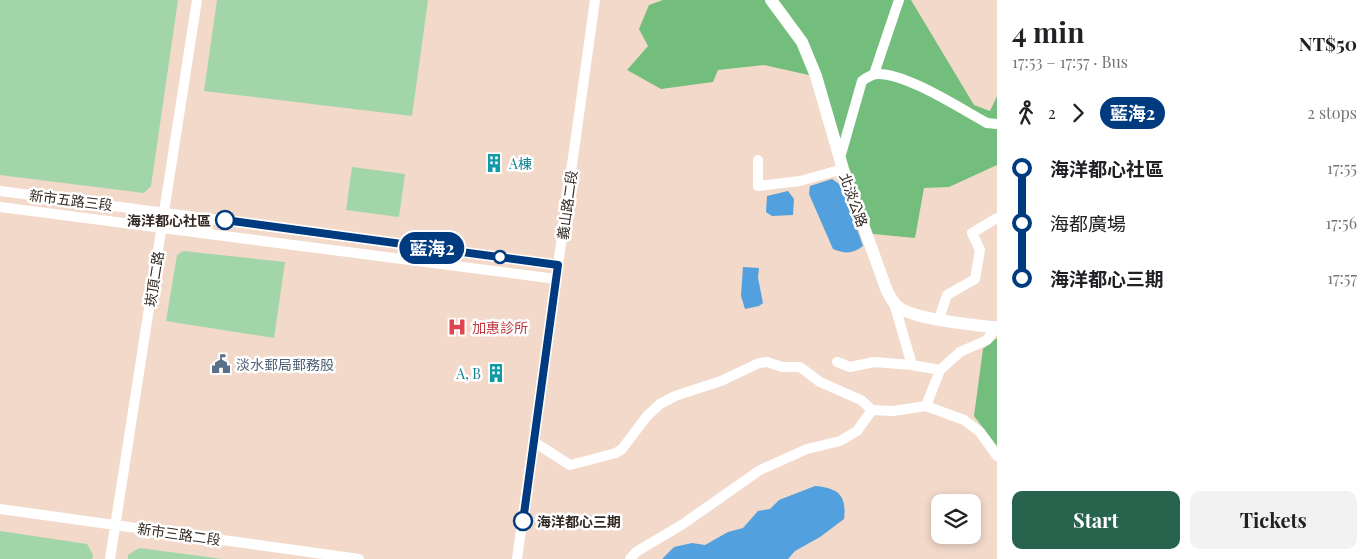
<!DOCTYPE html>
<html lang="en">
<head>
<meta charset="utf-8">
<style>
  body { margin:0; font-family:"Playfair Display","Noto Sans TC",serif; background:#f2f2f2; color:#202124; height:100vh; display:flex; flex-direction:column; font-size:19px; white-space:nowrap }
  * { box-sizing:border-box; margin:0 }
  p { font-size:16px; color:#757577 }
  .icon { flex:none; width:28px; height:28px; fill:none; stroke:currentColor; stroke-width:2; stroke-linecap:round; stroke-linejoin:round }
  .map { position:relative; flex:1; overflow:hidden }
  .panel { display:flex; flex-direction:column; background:#fff; width:375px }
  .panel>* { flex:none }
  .badge { padding:0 10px; border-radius:16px; font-size:18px; line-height:32px }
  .tools { position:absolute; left:931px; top:494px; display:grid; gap:10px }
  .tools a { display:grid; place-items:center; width:50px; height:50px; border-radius:10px; background:#fff; box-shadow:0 2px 8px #0003; font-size:25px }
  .map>.badge { position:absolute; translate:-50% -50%; box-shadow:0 0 0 2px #fff }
  .legs { display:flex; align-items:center; gap:8px; height:55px; padding:0 15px; font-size:16px }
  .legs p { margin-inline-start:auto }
  .summary { display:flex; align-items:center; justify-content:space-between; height:85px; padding:0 15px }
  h1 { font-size:28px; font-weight:700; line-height:38px }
  .primary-button { display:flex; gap:10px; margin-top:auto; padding:10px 15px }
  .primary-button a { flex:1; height:58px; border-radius:10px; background:#27634d; color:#fff; font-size:20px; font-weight:700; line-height:58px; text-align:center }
  .primary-button a+a { background:#f2f2f2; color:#202124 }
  ul { padding:0 15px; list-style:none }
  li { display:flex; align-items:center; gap:18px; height:55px; font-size:19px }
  li i { display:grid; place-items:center; width:8px; height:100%; margin:0 6px; background:currentColor }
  li i::after { content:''; width:12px; height:12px; margin:-6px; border:4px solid; border-radius:50%; background:#fff }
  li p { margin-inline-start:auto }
  li:first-child i { background:linear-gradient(#0000 50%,currentColor 0) }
  li:last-child i { background:linear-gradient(currentColor 50%,#0000 0) }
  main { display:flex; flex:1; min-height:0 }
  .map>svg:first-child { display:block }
  .green { fill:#a2d6a8 }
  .forest { fill:#74be7d }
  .water { fill:#52a0dd }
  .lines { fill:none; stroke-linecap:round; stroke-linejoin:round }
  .minor { stroke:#fff; stroke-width:10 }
  .major { stroke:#fff; stroke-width:12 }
  .line-1-casing { stroke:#fff; stroke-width:11 }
  .line-1 { stroke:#003b80; stroke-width:8 }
  .stop-1-dot { fill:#fff; stroke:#003b80; stroke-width:2.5 }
  .labels { text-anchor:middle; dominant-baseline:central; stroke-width:5; stroke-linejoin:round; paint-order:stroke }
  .culture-label { font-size:14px; fill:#0d838f; stroke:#fff; text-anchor:start }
  .street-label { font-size:14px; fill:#332a24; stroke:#fff }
  .stop-label { font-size:14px; font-weight:bold; fill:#332a24; stroke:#fff; text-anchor:end }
  .health-label { font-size:14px; fill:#be3a42; stroke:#fff; text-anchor:start }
  .service-label { font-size:14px; fill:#4e5e75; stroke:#fff; text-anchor:start }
</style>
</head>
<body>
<main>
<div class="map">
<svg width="997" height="559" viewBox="0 0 997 559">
  <rect width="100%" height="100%" fill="#f2d9ca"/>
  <path class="green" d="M0,0H178L151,186L144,193L0,175Z
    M217,0H428L412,116L204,91Z
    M352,167L405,174L399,217L346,210Z
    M183,251L285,262L274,338L166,321L177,255Z
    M0,531L87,544L93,555L92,559H0Z
    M139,548L223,559H128V555Z"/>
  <path class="forest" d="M663,0H911L974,105L990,111L997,96V165L949,187L924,188L915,238L863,233L813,76L764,65L718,70L713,82L661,89L627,70L648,46L639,29L649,5Z
    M997,338V446L974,416L983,349Z"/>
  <path class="water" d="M832,179L842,186L863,246C852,254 846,254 833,249L809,194L810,186Z
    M788,191L794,199L793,215L772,216L766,212L767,196Z
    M743,267L759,268L758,278L763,303L759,306L745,309L741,296Z
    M815,486C838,488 847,495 844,519L820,537L795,551L788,559H662L674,547L692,543L705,545L728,532L743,528L758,511L770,509L779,500Z"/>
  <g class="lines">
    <path class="minor" d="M874,74L899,0
      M840,158L862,81C866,78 871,75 876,74C905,72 961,109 987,123L997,124
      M758,160V186L800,181L843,169
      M0,191L558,265
      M0,207L556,279
      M894,303L912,365L940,370L960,352L987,340L997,326
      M939,319L947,295L975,279L980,250L972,233L997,218
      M837,362L850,367L874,362L912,365
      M926,406L940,370
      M534,442L570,465L616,453L622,449L647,416L660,404L675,396L721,381L759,363L767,362L782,367H800L820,382L861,400L872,410L893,411L926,406L964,420L980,432L997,456
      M0,509L359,559
      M110,559L197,0
      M517,559L595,0
      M630,559L636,552L683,524L760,470L807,449L840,441L857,431L872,410"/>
    <path class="major" d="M771,0L802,42L816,76L843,169L887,291C891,298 894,305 901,309C924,321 971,324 997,328"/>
  </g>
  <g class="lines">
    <g class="line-1-casing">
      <path id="line-1" d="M225,220L558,265L523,521"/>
    </g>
    <use href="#line-1" class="line-1"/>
  </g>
  <defs>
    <g id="building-bare" transform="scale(1.5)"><path d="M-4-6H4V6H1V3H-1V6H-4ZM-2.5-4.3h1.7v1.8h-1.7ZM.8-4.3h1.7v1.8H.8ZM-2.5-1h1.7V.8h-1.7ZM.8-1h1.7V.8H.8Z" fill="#0f9aa8" stroke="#fff" stroke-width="2.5" paint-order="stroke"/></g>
    <g id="hospital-bare" transform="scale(1.5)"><path d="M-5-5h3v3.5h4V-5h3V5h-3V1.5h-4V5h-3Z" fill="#e0444e" stroke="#fff" stroke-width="2.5" paint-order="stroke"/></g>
    <g id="civic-bare" transform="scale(1.5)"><path d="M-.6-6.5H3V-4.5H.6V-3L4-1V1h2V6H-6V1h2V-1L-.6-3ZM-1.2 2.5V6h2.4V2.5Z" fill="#5c6f8a" stroke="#fff" stroke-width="2.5" paint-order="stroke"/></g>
  </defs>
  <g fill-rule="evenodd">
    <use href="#building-bare" x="494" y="163"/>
    <use href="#hospital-bare" x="457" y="327"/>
    <use href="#civic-bare" x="221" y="364"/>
    <use href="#building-bare" x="496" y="373"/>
  </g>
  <g class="stop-1-dot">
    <circle cx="225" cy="220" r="9"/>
    <circle cx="500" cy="257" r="6"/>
    <circle cx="523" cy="521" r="9"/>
  </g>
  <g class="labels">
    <g class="culture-label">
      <text x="509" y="163">A棟</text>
      <text x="481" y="373" text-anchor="end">A, B</text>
    </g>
    <g class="street-label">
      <text transform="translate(71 200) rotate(7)">新市五路三段</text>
      <text transform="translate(854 200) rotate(70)">北淡公路</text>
      <text transform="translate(567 205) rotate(-82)">義山路二段</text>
      <text transform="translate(154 279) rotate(-81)">崁頂二路</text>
      <text transform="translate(179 534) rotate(8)">新市三路二段</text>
    </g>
    <g class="stop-label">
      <text x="211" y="220">海洋都心社區</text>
      <text x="537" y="521" text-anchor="start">海洋都心三期</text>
    </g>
    <g class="health-label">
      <text x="472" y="327">加惠診所</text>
    </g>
    <g class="service-label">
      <text x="236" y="364">淡水郵局郵務股</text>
    </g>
  </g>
</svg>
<div class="tools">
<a><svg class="icon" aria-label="layers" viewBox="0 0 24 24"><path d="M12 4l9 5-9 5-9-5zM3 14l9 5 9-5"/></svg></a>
</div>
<b class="badge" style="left:432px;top:248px;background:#003b80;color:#fff">藍海2</b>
</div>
<section class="panel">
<div class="summary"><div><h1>4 min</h1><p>17:53 – 17:57 · Bus</p></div><b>NT$50</b></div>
<div class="legs"><svg class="icon" aria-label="walk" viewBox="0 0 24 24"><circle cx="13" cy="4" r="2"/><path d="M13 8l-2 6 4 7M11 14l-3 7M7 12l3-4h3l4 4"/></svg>2<svg class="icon" aria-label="forward" viewBox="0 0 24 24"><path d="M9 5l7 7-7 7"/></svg><b class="badge" style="background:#003b80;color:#fff">藍海2</b><p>2 stops</p></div>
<ul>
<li><i style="color:#003b80"></i><b>海洋都心社區</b><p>17:55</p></li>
<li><i style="color:#003b80"></i><span>海都廣場</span><p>17:56</p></li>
<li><i style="color:#003b80"></i><b>海洋都心三期</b><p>17:57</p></li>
</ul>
<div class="primary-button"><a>Start</a><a>Tickets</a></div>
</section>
</main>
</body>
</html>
